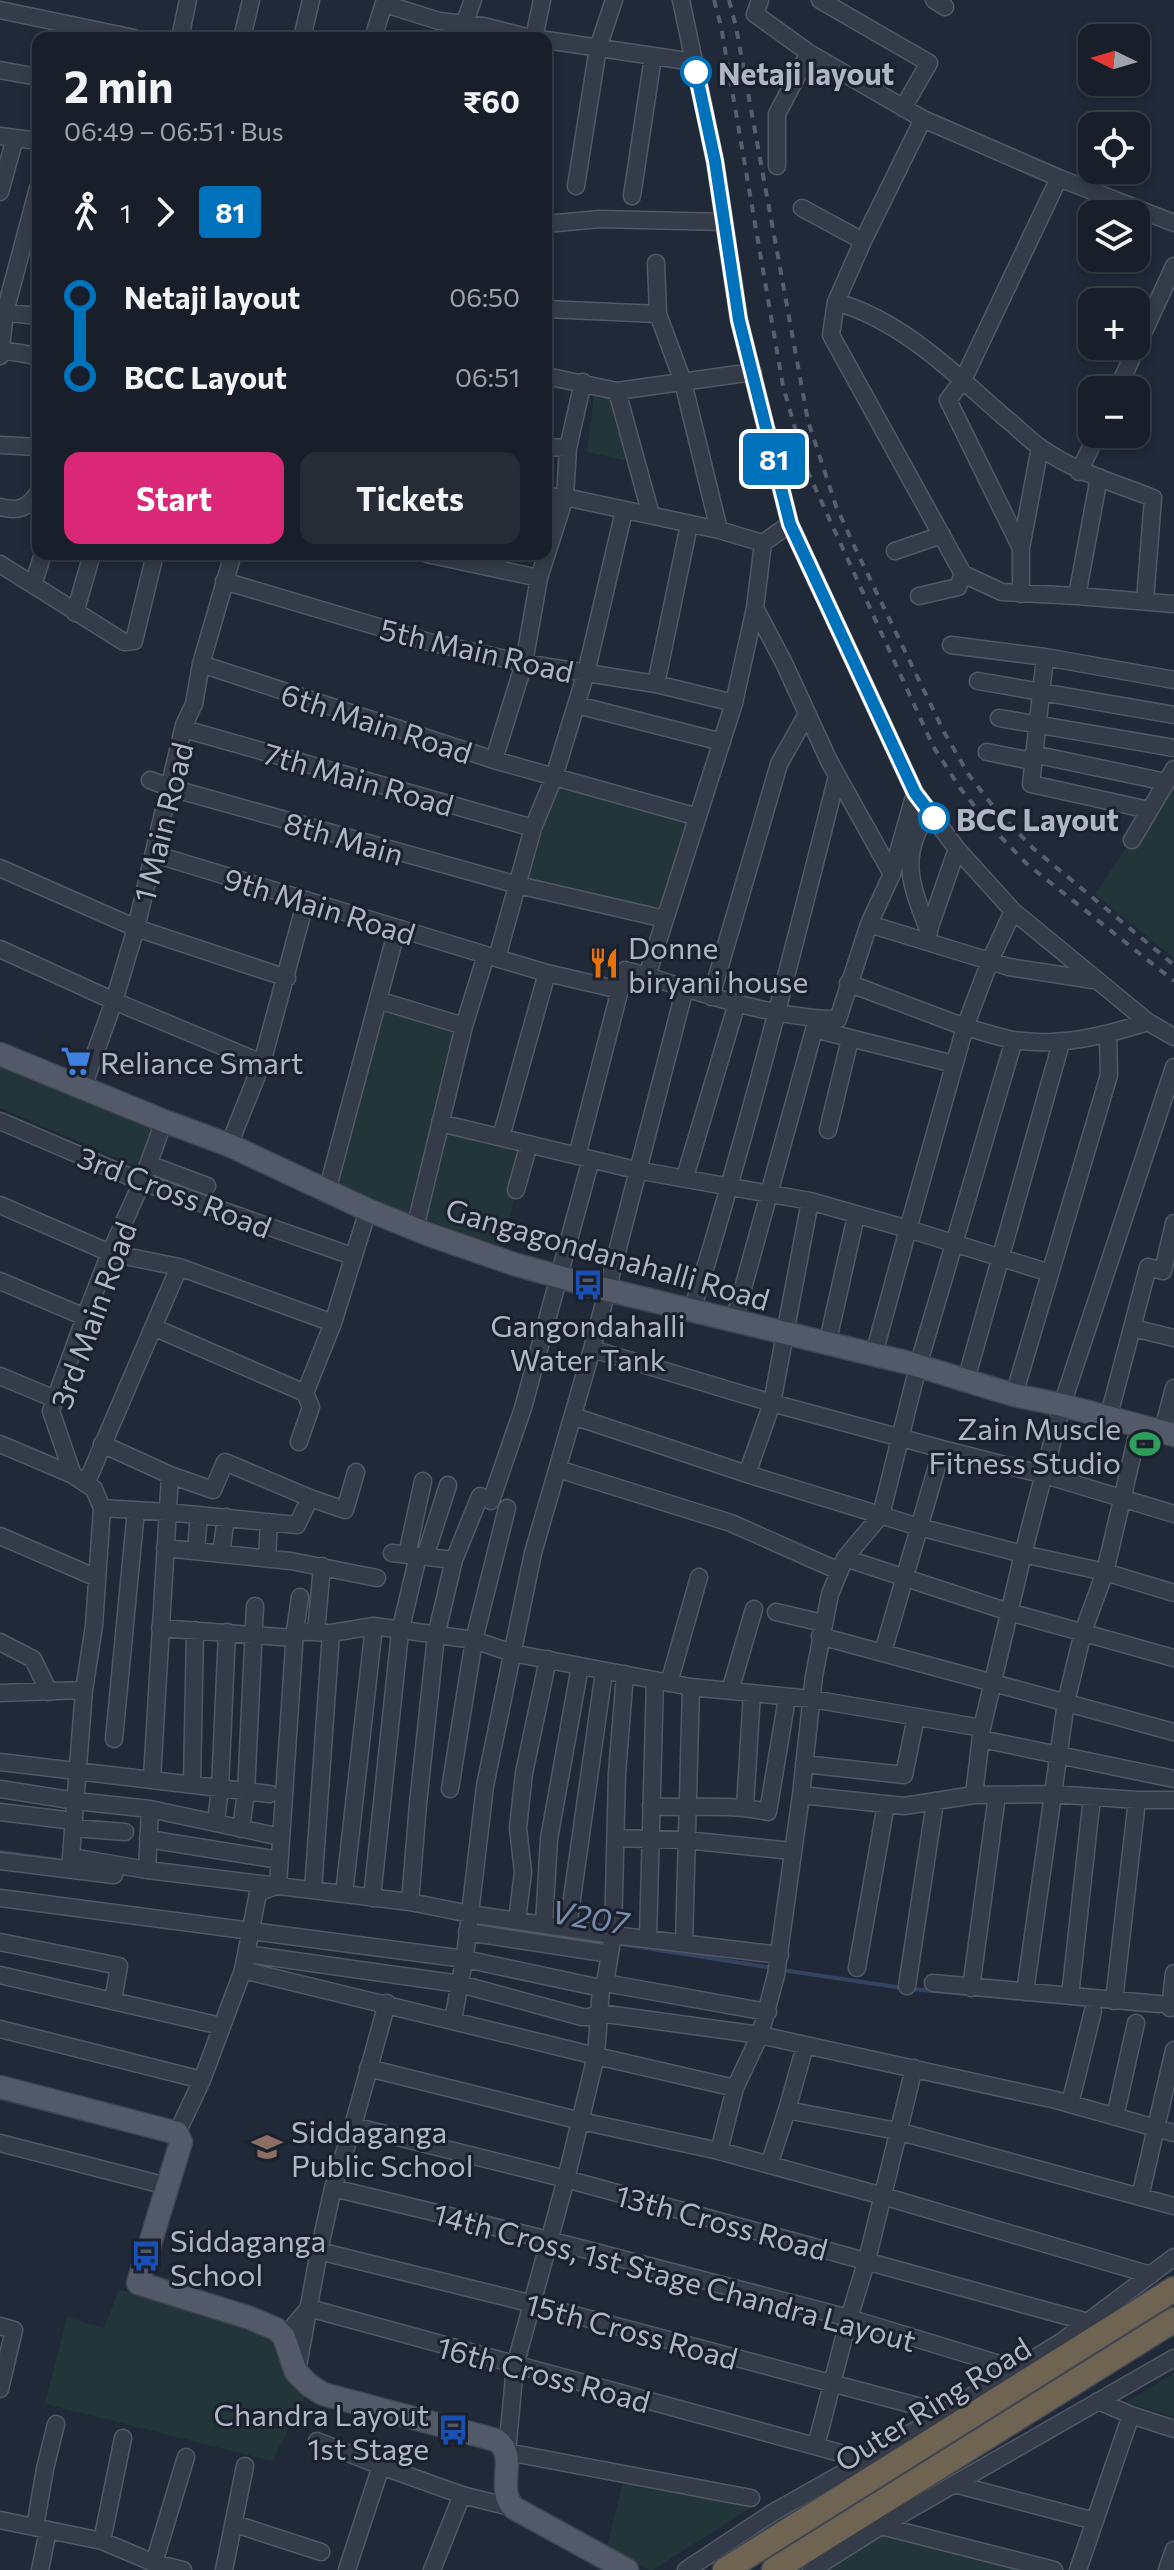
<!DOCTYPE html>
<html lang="en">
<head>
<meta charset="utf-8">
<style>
  body { margin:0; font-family:Commissioner,sans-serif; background:#252c36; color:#f1f3f6; height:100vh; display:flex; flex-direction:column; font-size:30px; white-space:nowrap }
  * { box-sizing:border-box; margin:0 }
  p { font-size:26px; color:#9fa2a8 }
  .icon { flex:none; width:44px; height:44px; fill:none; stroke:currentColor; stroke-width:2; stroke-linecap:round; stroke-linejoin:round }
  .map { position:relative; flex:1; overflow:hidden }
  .side { position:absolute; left:32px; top:32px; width:520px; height:528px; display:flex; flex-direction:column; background:#181f2a; border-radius:16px; box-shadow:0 4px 12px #0003,0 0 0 2px #363d47 }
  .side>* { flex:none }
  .badge { padding:0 16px; border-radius:6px; font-size:28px; line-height:52px }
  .needle { width:52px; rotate:275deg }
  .tools { position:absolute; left:1078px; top:24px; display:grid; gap:16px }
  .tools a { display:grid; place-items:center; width:72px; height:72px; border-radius:16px; background:#181f2a; box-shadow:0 4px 12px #0003,0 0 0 2px #363d47; font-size:40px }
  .map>.badge { position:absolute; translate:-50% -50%; box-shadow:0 0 0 4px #fff }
  .legs { display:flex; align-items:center; gap:12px; height:88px; padding:0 32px; font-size:26px }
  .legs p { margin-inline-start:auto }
  .summary { display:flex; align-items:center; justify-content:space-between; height:136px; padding:0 32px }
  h1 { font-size:44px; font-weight:700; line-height:60px }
  .action { display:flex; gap:16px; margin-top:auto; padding:16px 32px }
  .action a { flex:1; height:92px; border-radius:16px; background:#db2777; color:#fff; font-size:32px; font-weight:700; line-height:92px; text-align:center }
  .action a+a { background:#252c36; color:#f1f3f6 }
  ul { padding:0 32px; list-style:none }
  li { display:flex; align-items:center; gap:28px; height:80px; font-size:30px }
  li i { display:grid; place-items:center; width:12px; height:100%; margin:0 10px; background:currentColor }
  li i::after { content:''; width:20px; height:20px; margin:-10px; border:6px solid; border-radius:50%; background:#181f2a }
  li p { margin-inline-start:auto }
  li:first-child i { background:linear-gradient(#0000 50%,currentColor 0) }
  li:last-child i { background:linear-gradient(currentColor 50%,#0000 0) }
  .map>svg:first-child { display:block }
  .green { fill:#223539 }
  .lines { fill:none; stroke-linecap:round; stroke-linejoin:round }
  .stream { stroke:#344460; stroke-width:4 }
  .minor-casing { stroke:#515966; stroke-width:19 }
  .major-casing { stroke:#3d4552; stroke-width:25 }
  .highway-casing { stroke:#3e4653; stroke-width:27 }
  .minor { stroke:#343c49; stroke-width:16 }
  .major { stroke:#525a69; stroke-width:22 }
  .highway { stroke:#6f6451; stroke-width:24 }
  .rail { stroke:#565f70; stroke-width:4; stroke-dasharray:8 8; stroke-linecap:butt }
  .line-1-casing { stroke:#fff; stroke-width:18 }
  .line-1 { stroke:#0072bc; stroke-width:12 }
  .stop-1-dot { fill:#fff; stroke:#0072bc; stroke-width:4 }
  .labels { text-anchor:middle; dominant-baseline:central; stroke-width:6; stroke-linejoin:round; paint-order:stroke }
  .stop-label { font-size:30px; font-weight:bold; fill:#aeb6c5; stroke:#1a212d; text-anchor:start }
  .street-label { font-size:30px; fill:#aeb6c5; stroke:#1a212d }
  .poi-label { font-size:30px; fill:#aeb6c5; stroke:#1a212d; text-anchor:start }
  .water-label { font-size:32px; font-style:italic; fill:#768bae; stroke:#1a212d }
</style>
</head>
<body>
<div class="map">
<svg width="1174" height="2570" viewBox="0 0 1174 2570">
  <rect width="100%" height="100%" fill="#202938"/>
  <path class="green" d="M594,395H611L628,461L587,452Z
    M558,775L693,809L661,911L529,879Z
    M1172,781L1174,782V958L1095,894Z
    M383,1009L458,1031L408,1214L335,1181Z
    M0,1065L158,1132L143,1169L0,1108Z
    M447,1133L524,1153L503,1248L424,1219Z
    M119,2289L269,2336L283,2368L305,2396L272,2461L45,2404L67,2317L104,2328Z
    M1174,2373V2417L1126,2402Z
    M624,2478L758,2503L653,2570H649L607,2547Z
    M881,2526L1054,2570H811Z"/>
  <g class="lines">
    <path class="stream" d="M0,1852L65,1861
      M620,1944L773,1968
      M782,1970L903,1988
      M912,1989L1150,2011"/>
    <g class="minor-casing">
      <path id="minor" d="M681,0L715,161L739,320L790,524L915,793L957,849L1013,911L1148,1022L1174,1037
        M760,0L755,14L809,53L923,119L1059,178L1174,223
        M820,0L929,63L903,108
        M934,0L945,7
        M385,4L439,21L483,26L531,38
        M0,10L134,38
        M464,24L473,0
        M180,38L188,0
        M242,38L251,0
        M302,38L311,0
        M373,38L385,0
        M534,38L542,0
        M546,40L694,62
        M0,70L38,77
        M0,136L38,141
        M777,166V114L809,53
        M576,186L598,48L614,0
        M0,192L15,138
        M632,196L653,57
        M802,208L863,241
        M546,224L600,219L724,222
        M656,263L658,314
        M836,302L863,241L923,119
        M546,309L658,314L683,382L719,530L763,543
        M0,312L38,316
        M1,350L38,356
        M0,356L5,312L38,188
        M546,376L617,391L753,372
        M1117,390L1174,266
        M617,391L651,515
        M0,445L38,447
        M546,447L568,448
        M1079,472L1097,434
        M546,495L564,499
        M565,497L568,448L583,382
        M0,507C18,512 28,508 38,493
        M1021,548L948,400L963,380L1059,178
        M895,551L942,535
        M427,554L539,578
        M0,564L124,642L134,641L155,554
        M224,581L429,642L524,663L656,684L734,703
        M33,585L43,554
        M1021,594V548L1040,447
        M919,596L958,587L963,574
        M1077,596L1099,477
        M1145,601L1153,498C1115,483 1075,472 1041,448C1028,439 1016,426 1003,416C954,373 901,320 836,302L831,335L963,574L1002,592L1077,596L1174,604
        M755,608L784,663L829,761L892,874
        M75,613L92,554
        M951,645L1045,657L1174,680
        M1045,657L1031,784L1149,810
        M201,664L494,760L698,817
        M978,681L1174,715
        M656,684L689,525
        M577,705L722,742
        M999,718L1174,748
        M184,729L533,828
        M987,752L1032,761
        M1033,754L1166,782
        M494,760L524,663L539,578L565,497L719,530
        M150,780L171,788L518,885L665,919
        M1132,840L1174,769
        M154,854L486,955
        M0,868L136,928L287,978
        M869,924L1009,967L1093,980
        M929,932C911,885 898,856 929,812
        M927,935L957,849
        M0,949L114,1001L262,1063
        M497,958L533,828L554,777L586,673L624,511
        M848,983L965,1027L990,961L1013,911
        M685,988C731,1003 790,1019 838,1019L869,924L892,874L915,793
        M711,997L779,764L807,714
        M378,1000L464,1026
        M814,1029L954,1064
        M1174,1067L1062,1405L1023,1554L982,1728L974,1795L1053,1794L1137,1800H1174
        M83,1087L114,1001L136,928L184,725L194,704L201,664L233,554
        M0,1121L142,1182L352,1256
        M440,1123L636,1170L810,1201L908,1229L965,1027C981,1031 997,1037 1013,1040C1060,1047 1104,1036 1148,1022
        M828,1130L850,1039
        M501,1137L547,973
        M229,1145L262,1063L306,900
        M577,1156L625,970L647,976
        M148,1164L207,1186
        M685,1177L737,1003
        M516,1190L529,1144
        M327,1191L397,929
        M0,1205L110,1253L179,1267L333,1323
        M415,1228L464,1026L486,955L547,973L620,990
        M0,1281L85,1317
        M692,1311C747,1134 792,955 837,776
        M734,1321L817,1019
        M153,1327L305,1393
        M1133,1328L1174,1338
        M827,1345L856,1216
        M592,1349L772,1403L942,1449
        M874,1354L908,1229L1050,1273
        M0,1376L55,1399
        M966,1380L1061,1043
        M305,1393L333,1323L368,1210
        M1014,1395L1109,1075L1108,1034
        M573,1416L747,1474L919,1527L1023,1554L1105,1572L1174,1593
        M1108,1419L1148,1267L1163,1271L1174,1223
        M1162,1433L1174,1388
        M299,1442L311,1407L305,1393
        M0,1444L73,1475
        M102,1444L170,1475L213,1490L225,1462L310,1498L345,1510L356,1472
        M558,1469L731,1523L839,1571
        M747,1474L772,1403L810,1201
        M86,1484L179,1267
        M491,1501L523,1408L591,1159
        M102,1508L167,1512L297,1525L310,1498
        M0,1536L97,1578
        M165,1548L291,1561L377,1578
        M196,1550L199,1515
        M392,1553L454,1560L436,1636L418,1804L410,1902
        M221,1554L226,1517
        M407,1555L423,1481
        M425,1557L448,1485
        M267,1558L269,1522
        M845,1558L1009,1612L1174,1658
        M454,1560L480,1496
        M776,1612L823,1623
        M160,1628L294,1638
        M295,1631L300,1597
        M316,1632L322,1566
        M820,1636L1174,1732
        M0,1642L33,1659L49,1692
        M883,1652L942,1449L1045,1475L1174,1514
        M669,1683L699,1577
        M730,1691L754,1609
        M0,1693L84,1690
        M114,1739L136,1510
        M981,1739L1174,1779
        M0,1762L270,1794
        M804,1764L904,1775L916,1717
        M152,1778L170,1475
        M192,1784L195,1630
        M0,1789L76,1801L150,1809L281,1837
        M450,1789L474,1640L507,1508
        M801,1795L904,1806L974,1795
        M651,1806C690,1809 730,1803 768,1812L787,1698
        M745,1807L752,1693
        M0,1812L74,1821
        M216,1822L220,1788L227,1632
        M74,1828L125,1832
        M241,1829L246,1792L255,1606
        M616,1838L686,1840L792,1851
        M148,1839L279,1860
        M72,1857L147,1870L410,1902L470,1914L613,1935L780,1955
        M0,1861L114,1875
        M70,1869L84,1690L94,1626L102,1508L94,1489L73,1475L51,1411L85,1317L110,1253L142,1182L164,1121
        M147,1870L150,1809
        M313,1890L331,1633
        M344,1894L374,1626
        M0,1898L465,1959L601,1988
        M372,1898L400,1632L418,1556
        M517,1920L523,1872L518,1828L524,1773L548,1659
        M544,1924L549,1839L580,1666
        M568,1927L604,1671
        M467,1932L610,1954
        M648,1938L655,1680
        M0,1942L119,1966L113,2001
        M684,1943L691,1687
        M247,1954L460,1984L582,2017H590L599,2013L760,2035L1056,2100L1174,2133
        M857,1968L886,1804
        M243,1970L596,2056L601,1988L605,1983L613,1935L617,1773L625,1674
        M0,1975L221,2026
        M605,1983L768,2012
        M933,1983L1159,2004
        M907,1986L935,1802
        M971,1988L997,1795
        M1025,1992L1066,1702L1083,1632L1105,1572L1139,1427
        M1070,1996L1092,1797
        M1114,2001L1137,1800
        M1170,2008L1174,1973
        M453,2020L465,1956L485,1786L533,1553L592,1349L685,988L647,976L734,703L755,608L763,543L790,524
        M0,2029L202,2080
        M368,2068L581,2121L719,2151L883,2196L1151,2275
        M735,2088L596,2056L566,2179L515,2366L507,2452L751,2498
        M1070,2104L1093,2011
        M787,2110L805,2046
        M1115,2117L1136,2023
        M353,2126L566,2179L1088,2322
        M177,2133L202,2080L243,1970L258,1893L278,1885L295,1631L331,1633L374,1626L474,1640L512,1653L691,1687L812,1699L982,1728
        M0,2143L167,2186
        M719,2151L735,2088L760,2035L776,1975L801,1795L814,1676L830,1594L845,1558L881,1515L918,1366L1014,1040
        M769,2165L787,2110L897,2131L1174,2206
        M333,2188L549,2240L849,2318L1016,2369
        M1140,2197L1174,2050
        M319,2251L533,2304L944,2413
        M0,2326L14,2330L0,2389
        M284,2337L309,2308L866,2460
        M297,2371L319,2251L333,2188L353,2126L387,2003
        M1098,2401L1131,2415
        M317,2441L381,2466
        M816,2446L849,2318L867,2260L914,2068
        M954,2484L1095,2521
        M0,2520L102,2541L154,2563L183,2570
        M235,2524L321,2552
        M881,2526L1054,2570
        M35,2527L45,2469L56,2424
        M102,2541L123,2438
        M154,2563L186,2457
        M40,2570L48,2530
        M224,2570L245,2466
        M347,2570L381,2466L462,2495L514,2508
        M432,2570L462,2495
        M686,2570L772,2513L866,2460L1061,2342L1174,2257
        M811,2570L881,2526L1174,2358
        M1078,2570L1131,2415L1174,2429
        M1167,2570L1174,2550"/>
    </g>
    <g class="major-casing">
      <path id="major" d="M0,1054L164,1121L229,1145L368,1210L430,1235L514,1264L588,1285L909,1363L1014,1395L1062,1405L1174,1435
        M0,2087L177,2133L181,2142L138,2283L250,2318L276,2329L284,2337L296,2372L309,2385L323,2394L496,2440C520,2456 494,2489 514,2508L627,2570"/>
    </g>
    <g class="highway-casing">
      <path id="highway" d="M725,2570L1174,2289
        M774,2570L1174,2320"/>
    </g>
    <use href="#minor" class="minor"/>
    <use href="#major" class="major"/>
    <use href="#highway" class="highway"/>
    <path class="rail" d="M714,0L721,26L783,386L807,470L933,746L960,788L993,829L1027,864L1174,981
      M729,0L736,27L808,421L836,506L857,552L944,732L969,775L996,810L1034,849L1174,965"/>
  </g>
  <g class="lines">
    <g class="line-1-casing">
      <path id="line-1" d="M696,72L715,161L739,320L790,524L915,793L934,818"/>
    </g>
    <use href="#line-1" class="line-1"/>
  </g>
  <defs>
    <g id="restaurant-bare" transform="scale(2.4)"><path d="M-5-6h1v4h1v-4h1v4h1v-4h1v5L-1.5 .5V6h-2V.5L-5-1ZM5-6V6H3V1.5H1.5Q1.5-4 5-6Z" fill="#e8710a" stroke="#1a212d" stroke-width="2.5" paint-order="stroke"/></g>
    <g id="supermarket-bare" transform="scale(2.4)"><path d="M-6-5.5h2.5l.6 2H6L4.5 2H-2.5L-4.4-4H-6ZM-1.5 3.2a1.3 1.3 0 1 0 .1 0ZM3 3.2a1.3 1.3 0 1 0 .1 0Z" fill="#3f7fe0" stroke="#1a212d" stroke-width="2.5" paint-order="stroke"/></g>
    <g id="bus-bare" transform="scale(2.4)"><path d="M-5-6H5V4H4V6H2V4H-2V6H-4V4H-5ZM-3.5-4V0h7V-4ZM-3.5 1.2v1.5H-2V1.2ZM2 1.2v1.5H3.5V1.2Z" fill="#1a4fb4" stroke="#1a212d" stroke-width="2.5" paint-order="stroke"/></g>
    <g id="stadium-bare" transform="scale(2.4)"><path d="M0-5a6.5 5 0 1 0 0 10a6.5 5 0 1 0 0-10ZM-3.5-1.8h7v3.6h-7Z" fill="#2e9e5b" stroke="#1a212d" stroke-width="2.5" paint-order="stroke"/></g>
    <g id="school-bare" transform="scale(2.4)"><path d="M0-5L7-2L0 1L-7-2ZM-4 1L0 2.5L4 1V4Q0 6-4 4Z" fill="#8d6e63" stroke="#1a212d" stroke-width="2.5" paint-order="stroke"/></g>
  </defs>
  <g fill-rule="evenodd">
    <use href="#restaurant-bare" x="604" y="963"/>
    <use href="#supermarket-bare" x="76" y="1061"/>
    <use href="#bus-bare" x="588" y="1285"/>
    <use href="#stadium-bare" x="1145" y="1444"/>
    <use href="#school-bare" x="267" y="2147"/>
    <use href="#bus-bare" x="146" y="2256"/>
    <use href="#bus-bare" x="453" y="2430"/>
  </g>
  <g class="stop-1-dot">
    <circle cx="696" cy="72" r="14"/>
    <circle cx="934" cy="818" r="14"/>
  </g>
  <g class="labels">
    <g class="stop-label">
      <text x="718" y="72">Netaji layout</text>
      <text x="956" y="818">BCC Layout</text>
    </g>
    <g class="street-label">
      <text transform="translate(477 649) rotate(13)">5th Main Road</text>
      <text transform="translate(377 722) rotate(18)">6th Main Road</text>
      <text transform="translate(359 778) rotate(16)">7th Main Road</text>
      <text transform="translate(162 822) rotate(-76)">1 Main Road</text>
      <text transform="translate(344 837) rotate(16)">8th Main</text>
      <text transform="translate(320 905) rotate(17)">9th Main Road</text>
      <text transform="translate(175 1191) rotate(21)">3rd Cross Road</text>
      <text transform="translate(608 1253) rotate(16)">Gangagondanahalli Road</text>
      <text transform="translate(92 1315) rotate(-70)">3rd Main Road</text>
      <text transform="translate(722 2221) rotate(15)">13th Cross Road</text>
      <text transform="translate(675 2276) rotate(15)">14th Cross, 1st Stage Chandra Layout</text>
      <text transform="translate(632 2330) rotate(15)">15th Cross Road</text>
      <text transform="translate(544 2373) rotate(15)">16th Cross Road</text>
      <text transform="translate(932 2403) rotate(-32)">Outer Ring Road</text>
    </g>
    <g class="poi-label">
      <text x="628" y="946">Donne<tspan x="628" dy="34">biryani house</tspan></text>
      <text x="100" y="1061">Reliance Smart</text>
      <text x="588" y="1324" text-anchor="middle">Gangondahalli<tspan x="588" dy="34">Water Tank</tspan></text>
      <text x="1121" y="1427" text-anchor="end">Zain Muscle<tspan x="1121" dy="34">Fitness Studio</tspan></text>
      <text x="291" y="2130">Siddaganga<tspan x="291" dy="34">Public School</tspan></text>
      <text x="170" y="2239">Siddaganga<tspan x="170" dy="34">School</tspan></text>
      <text x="429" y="2413" text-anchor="end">Chandra Layout<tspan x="429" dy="34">1st Stage</tspan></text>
    </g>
    <g class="water-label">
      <text transform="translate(590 1916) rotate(9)">V207</text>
    </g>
  </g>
</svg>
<div class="tools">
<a><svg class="needle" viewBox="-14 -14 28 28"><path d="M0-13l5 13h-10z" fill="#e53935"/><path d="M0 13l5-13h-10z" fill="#9fa2a8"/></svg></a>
<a><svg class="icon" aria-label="locate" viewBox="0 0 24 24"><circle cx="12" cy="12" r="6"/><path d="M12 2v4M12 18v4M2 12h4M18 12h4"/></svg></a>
<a><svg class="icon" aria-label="layers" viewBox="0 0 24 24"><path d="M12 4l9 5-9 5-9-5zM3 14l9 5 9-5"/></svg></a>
<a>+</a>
<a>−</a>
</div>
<b class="badge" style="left:774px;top:459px;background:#0072bc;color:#fff">81</b>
<section class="side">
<div class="summary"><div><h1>2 min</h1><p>06:49 – 06:51 · Bus</p></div><b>₹60</b></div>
<div class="legs"><svg class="icon" aria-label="walk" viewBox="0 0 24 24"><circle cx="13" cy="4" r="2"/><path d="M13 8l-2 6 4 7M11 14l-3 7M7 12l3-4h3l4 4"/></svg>1<svg class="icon" aria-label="forward" viewBox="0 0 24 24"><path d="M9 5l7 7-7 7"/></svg><b class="badge" style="background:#0072bc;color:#fff">81</b></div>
<ul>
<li><i style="color:#0072bc"></i><b>Netaji layout</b><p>06:50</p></li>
<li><i style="color:#0072bc"></i><b>BCC Layout</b><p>06:51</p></li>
</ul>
<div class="action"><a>Start</a><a>Tickets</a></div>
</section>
</div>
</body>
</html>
